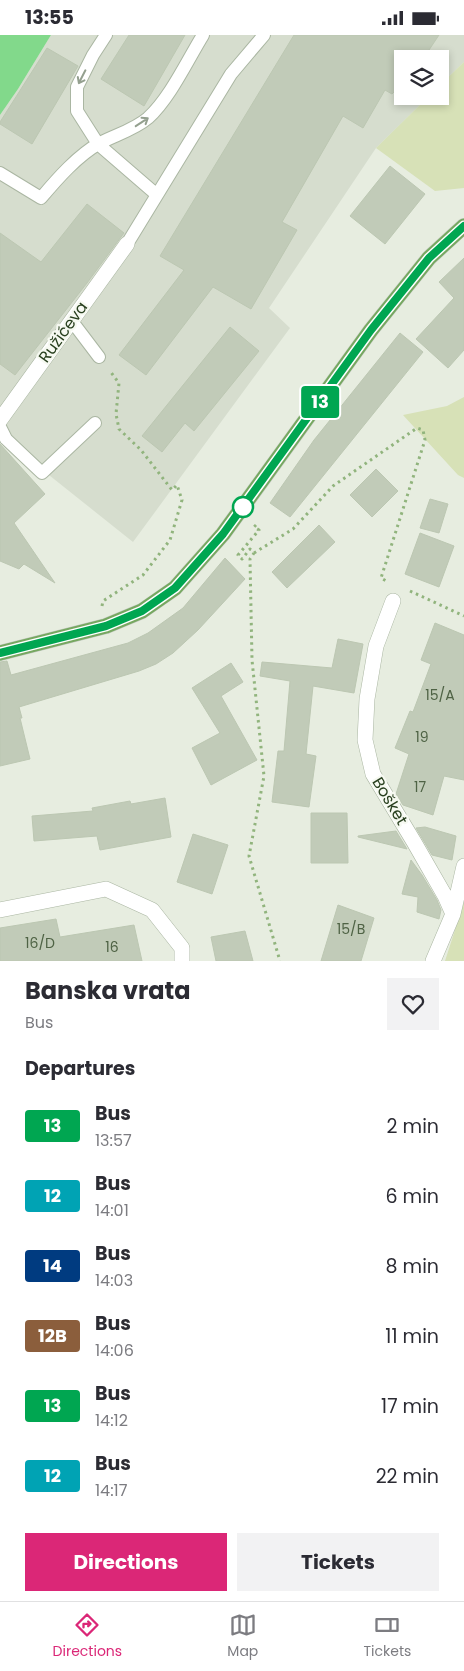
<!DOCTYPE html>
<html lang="en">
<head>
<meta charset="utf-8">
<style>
  body { margin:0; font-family:Poppins,sans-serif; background:#f2f2f3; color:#2b2b33; height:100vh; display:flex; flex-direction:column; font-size:19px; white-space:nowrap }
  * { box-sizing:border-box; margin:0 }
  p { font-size:16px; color:#7c7c81 }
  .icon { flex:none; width:28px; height:28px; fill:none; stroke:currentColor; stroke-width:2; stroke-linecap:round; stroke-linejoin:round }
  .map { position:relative; height:926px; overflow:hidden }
  .sheet { display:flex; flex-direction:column; background:#fff; flex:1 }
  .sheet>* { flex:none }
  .badge { padding:0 10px; border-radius:4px; font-size:18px; line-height:32px }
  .fabs { position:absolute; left:394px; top:15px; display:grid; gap:10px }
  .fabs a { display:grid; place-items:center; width:55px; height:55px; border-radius:0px; background:#fff; box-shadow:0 2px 8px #0003; font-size:25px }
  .map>.badge { position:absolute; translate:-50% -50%; box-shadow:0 0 0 2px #fff }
  h2 { padding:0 25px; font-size:19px; line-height:45px }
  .round { display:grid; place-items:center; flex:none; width:52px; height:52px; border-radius:0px; background:#f2f2f3 }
  .head { display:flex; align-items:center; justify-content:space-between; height:85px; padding:0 25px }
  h1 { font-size:24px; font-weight:700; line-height:38px }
  .action { display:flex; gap:10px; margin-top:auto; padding:10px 25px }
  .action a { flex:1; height:58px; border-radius:0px; background:#db2777; color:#fff; font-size:20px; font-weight:700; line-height:58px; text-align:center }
  .action a+a { background:#f2f2f3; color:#2b2b33 }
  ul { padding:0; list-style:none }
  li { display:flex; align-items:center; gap:15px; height:70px; padding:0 25px }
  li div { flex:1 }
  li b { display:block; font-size:19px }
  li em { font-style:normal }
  li .badge { min-width:55px; font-weight:700; text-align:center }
  .status { display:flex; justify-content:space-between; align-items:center; height:35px; padding:0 25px; background:#fff; direction:ltr }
  .status svg { height:14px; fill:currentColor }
  .tabs { display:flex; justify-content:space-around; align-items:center; height:70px; border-top:1px solid #e1e1e2; background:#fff; font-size:14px; color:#7c7c81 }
  .tabs a { display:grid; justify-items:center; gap:2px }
  .tabs .on { color:#db2777 }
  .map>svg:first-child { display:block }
  .built { fill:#d6ddce }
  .green { fill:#d7e1b7 }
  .water { fill:#82d98b }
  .building { fill:#c1cbb8; stroke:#bcc7b2 }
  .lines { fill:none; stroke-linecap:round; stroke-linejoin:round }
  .service-casing { stroke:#aab6a2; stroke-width:14 }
  .minor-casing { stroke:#aab6a2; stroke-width:16 }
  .primary-casing { stroke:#c3cac0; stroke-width:16 }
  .path { stroke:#91b47d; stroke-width:3; stroke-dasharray:2.5 4; stroke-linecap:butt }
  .service { stroke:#fff; stroke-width:12 }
  .minor { stroke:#fff; stroke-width:15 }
  .primary { stroke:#76a860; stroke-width:15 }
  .oneway { stroke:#94a08f }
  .line-casing { stroke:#fff; stroke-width:11 }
  .line { stroke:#00a651; stroke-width:8 }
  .stop-dot { fill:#fff; stroke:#00a651; stroke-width:2.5 }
  .labels { text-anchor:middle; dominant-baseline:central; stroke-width:4.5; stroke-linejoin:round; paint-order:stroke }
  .number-label { font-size:14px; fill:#4f6345 }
  .street-label { font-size:16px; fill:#29401f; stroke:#f6f9f1 }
</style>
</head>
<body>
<div class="status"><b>13:55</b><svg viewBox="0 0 49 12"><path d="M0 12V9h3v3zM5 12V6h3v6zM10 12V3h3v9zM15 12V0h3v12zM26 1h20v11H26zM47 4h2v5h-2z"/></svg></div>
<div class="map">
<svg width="464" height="926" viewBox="0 0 464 926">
  <rect width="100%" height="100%" fill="#e7ede0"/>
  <path class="built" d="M51,0H464V27L440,50V24H402V61H429L376,113L269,273L290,293L133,507L0,401V80L18,54Z"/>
  <path class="green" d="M464,27V153L435,156L376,113L429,61H440V50Z
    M464,362V443L458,440L403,380L447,371Z
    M464,867V926H445Z"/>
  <path class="water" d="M0,0H51L18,54L0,80Z"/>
  <path class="building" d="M129,0H185L144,71L101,44Z
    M294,0H439L423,24H402V49L392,59L385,55L363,93L343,81L282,187L297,195L251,274L213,252L146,340L119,320L184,235L160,221Z
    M47,13L78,31L32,109L0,89V87Z
    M390,131L425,159L385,209L350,181Z
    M87,169L124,198L87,248L15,340L0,329V198L41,227Z
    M464,223V315L448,333L416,304L454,263L439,247Z
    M230,292L259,316L194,396L185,388L162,417L142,401Z
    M400,298L423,317L290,482L270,468L314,405Z
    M0,409L45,459L14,488L55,548L24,529L19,534L0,526Z
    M376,434L398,456L372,482L350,460Z
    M430,464L448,469L439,498L420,493Z
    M319,490L335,507L287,553L272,537Z
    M420,498L454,511L439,552L405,539Z
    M225,523L245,544L198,595L173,618L156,629L139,636L19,672L22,683H20L30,724L0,731V627L7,626L11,640L128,608L148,598L183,573Z
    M435,588L464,600V745L444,741L433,780L403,770L396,759L409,719L395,713L410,676L413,677L431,629L421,625Z
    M338,604L363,609L354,658L313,651L306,719L316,721L309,772L272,767L278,716H284L290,646L260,641L262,627L332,633Z
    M231,628L243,647L221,661L257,725L211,750L192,713L220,698L192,653Z
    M165,763L171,802L100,815L97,801L34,806L32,781L93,776L92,773L130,766L131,769Z
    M311,778H347L348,828H311Z
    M425,792L456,801L452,825L432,820L416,793Z
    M396,796L407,814L358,802V801Z
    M193,799L228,810L212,859L177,847Z
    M411,825L422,840L437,865L441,875L439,884L417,877L418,862L402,859Z
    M338,870L374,883L361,926H321Z
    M56,884L60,902L134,890L142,926H0V893Z
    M245,896L253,926H216L211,902Z"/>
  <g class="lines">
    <g class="service-casing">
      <path id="service" d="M106,0L93,20L77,52V76L98,109L157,160
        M0,138L41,163C57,144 78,120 100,108C115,100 134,95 148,83C170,63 187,26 203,0
        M127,209L231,39L264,0
        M71,285L99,322
        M0,392L6,404L42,438L95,388"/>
    </g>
    <g class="minor-casing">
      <path id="minor" d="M0,385L127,209
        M393,566L376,611L367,664L365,705L373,739L414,807L445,861L453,879
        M0,875L106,854L152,875L182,913V926
        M433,926L453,879L464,831"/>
    </g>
    <g class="primary-casing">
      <path id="primary" d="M0,618L106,591L142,576L175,553L223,499L371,295L429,223L464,191"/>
    </g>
    <path class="path" d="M256,490L254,492L259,495L238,520L242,524L250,514L254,518L250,524L252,625L264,741L249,821L280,926
      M254,518L293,494L333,451L417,393L423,395L425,405L381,543L388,547
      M410,556L464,581
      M102,571L103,566L143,540L170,505L182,465L177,450L172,455L141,415L119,394L116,379L119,348L110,336"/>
    <use href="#service" class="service"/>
    <use href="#minor" class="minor"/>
    <use href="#primary" class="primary"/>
  </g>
  <defs><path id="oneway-shaft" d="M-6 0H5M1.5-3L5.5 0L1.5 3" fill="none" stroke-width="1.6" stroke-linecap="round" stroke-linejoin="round" transform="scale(1.25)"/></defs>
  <g class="oneway">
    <use href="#oneway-shaft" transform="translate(82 42) rotate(117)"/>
    <use href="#oneway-shaft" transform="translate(142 87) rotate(-33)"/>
  </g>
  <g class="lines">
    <g class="line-casing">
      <path id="line" d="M0,618L106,591L142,576L175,553L223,499L371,295L429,223L464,191"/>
    </g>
    <use href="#line" class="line"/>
  </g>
  <circle class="stop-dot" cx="243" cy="472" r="10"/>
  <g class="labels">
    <g class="number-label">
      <text x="440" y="660">15/A</text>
      <text x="422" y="702">19</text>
      <text x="420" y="752">17</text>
      <text x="351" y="894">15/B</text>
      <text x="40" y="908">16/D</text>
      <text x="112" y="912">16</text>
    </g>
    <g class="street-label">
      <text transform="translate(63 297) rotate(-54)">Ružićeva</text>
      <text transform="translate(390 766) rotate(59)">Bošket</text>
    </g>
  </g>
</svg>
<div class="fabs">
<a><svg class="icon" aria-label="layers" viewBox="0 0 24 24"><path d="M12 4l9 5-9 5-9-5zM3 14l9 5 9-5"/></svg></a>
</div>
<b class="badge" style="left:320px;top:367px;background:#00a651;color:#fff">13</b>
</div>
<section class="sheet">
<div class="head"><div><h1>Banska vrata</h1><p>Bus</p></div><a class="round"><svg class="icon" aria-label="heart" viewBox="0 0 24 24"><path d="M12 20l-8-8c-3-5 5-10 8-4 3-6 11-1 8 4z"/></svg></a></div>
<h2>Departures</h2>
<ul>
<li><span class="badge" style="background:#00a651;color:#fff">13</span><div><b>Bus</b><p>13:57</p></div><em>2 min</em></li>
<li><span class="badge" style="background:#00a3b4;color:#fff">12</span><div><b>Bus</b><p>14:01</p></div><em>6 min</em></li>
<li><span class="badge" style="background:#003b80;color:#fff">14</span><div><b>Bus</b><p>14:03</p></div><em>8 min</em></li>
<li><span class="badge" style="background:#8b5e3c;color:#fff">12B</span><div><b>Bus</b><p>14:06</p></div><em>11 min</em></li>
<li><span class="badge" style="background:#00a651;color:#fff">13</span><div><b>Bus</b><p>14:12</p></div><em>17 min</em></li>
<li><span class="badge" style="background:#00a3b4;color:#fff">12</span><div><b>Bus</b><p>14:17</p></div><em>22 min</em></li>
</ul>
<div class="action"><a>Directions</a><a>Tickets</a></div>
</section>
<nav class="tabs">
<a class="on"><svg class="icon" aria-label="directions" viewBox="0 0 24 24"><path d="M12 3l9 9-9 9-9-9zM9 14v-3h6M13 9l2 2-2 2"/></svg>Directions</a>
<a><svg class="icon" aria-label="map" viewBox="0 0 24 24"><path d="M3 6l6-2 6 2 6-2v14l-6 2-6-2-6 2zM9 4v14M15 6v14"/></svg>Map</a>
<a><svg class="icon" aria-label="tickets" viewBox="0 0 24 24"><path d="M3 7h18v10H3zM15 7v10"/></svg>Tickets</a>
</nav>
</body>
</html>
